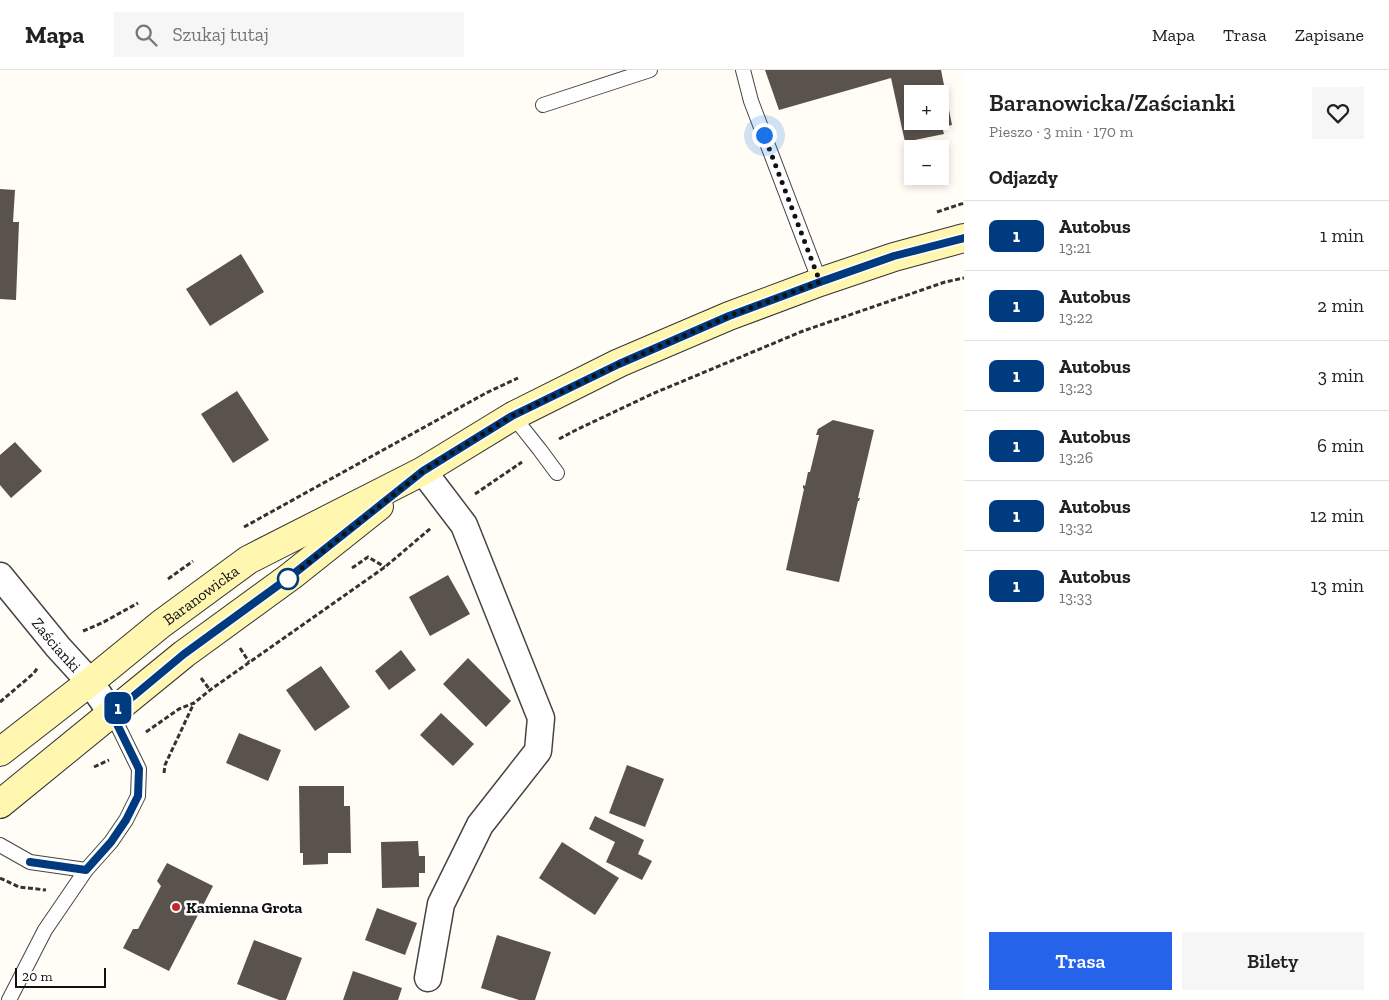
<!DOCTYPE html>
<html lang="pl">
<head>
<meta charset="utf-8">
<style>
  body { margin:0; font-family:"Zilla Slab",serif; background:#f6f6f6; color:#222; height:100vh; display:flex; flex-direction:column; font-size:19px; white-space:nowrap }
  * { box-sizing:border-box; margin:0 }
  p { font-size:16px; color:#767676 }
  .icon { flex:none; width:28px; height:28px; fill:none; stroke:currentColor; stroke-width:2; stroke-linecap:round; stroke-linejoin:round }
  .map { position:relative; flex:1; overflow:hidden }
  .details { display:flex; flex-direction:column; background:#fff; width:425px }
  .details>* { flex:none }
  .badge { padding:0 10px; border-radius:8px; font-size:18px; line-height:32px }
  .controls { position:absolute; left:904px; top:15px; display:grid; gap:10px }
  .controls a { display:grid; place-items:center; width:45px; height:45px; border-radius:0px; background:#fff; box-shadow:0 2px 8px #0003; font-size:25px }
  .scale { position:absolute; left:15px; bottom:12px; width:91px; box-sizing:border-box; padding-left:5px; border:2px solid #111; border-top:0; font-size:14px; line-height:18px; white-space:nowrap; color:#111; -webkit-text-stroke:4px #fff; paint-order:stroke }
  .you { position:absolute; width:25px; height:25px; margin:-12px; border:4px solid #fff; border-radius:50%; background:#1a73e8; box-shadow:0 0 0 8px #1a73e833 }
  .map>.badge { position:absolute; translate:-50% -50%; box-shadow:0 0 0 2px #fff }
  h2 { padding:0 25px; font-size:19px; line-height:45px }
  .round { display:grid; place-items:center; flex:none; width:52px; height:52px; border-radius:0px; background:#f6f6f6 }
  .overview { display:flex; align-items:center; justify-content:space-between; height:85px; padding:0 25px }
  h1 { font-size:24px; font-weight:600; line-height:38px }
  .action { display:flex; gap:10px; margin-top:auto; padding:10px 25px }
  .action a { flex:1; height:58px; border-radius:0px; background:#2563eb; color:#fff; font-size:20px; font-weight:600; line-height:58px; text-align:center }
  .action a+a { background:#f6f6f6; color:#222 }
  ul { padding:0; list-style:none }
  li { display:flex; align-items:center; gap:15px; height:70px; padding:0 25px; border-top:1px solid #e0e0e0 }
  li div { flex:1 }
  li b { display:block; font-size:19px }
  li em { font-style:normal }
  li .badge { min-width:55px; font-weight:700; text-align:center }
  header { display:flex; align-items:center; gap:30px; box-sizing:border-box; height:70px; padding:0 25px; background:#fff; border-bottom:1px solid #e0e0e0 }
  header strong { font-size:24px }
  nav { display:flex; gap:28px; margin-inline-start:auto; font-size:18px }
  .search { width:350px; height:45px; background:#f6f6f6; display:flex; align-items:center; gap:12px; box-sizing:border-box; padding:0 18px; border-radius:0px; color:#767676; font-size:19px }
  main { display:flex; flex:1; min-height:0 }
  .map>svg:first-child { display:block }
  .building { fill:#5a524d; fill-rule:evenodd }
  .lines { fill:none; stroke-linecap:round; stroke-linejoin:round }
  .lane-casing { stroke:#444; stroke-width:16 }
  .street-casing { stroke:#444; stroke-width:29 }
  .secondary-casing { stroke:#333; stroke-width:30 }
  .path { stroke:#333; stroke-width:3; stroke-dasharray:5 2.5; stroke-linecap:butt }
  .lane { stroke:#fff; stroke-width:14 }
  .street { stroke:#fff; stroke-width:26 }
  .secondary { stroke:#fff6b0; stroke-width:28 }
  .line-casing { stroke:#fff; stroke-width:11 }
  .line { stroke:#003b80; stroke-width:8 }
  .walk { stroke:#111; stroke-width:5; stroke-dasharray:0 9 }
  .stop-dot { fill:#fff; stroke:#003b80; stroke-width:2.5 }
  .poi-dot { fill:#c4262e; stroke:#fff; stroke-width:2 }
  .labels { text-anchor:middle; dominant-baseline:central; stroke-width:5; stroke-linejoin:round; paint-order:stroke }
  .street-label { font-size:16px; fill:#111; stroke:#fff }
  .poi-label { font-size:16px; font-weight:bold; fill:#111; stroke:#fff; text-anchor:start }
</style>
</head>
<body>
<header>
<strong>Mapa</strong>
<div class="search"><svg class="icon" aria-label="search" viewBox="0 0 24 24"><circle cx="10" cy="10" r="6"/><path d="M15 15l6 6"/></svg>Szukaj tutaj</div>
<nav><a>Mapa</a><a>Trasa</a><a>Zapisane</a></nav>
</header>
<main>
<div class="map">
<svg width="964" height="930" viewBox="0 0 964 930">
  <rect width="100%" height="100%" fill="#fffdf5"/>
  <path class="building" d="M765,0H941L952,55L942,57L944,64L905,72L891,8L779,40ZM912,24H940V51H912Z
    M0,119L15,120L13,152H19L16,230L0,229Z
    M241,184L264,222L210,256L186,219Z
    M237,321L269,370L233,393L201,344Z
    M833,350L874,360L858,428H860L859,431H858L839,512L786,500L804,419L803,418V415L805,416L808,402H810L819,365H816L818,359Z
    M15,372L42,401L11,428L0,415V385Z
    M448,505L470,544L430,566L409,527Z
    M401,580L416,600L389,620L375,601Z
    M468,588L511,631L486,657L443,614Z
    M321,596L350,637L315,661L286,620Z
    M441,643L474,674L453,696L420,665Z
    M239,663L281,680L268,711L226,693Z
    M627,695L664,709L645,757L609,743Z
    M299,716H344V736H350L351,783H328V794L303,795V783H300Z
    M595,746L644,770L638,784L652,791L642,810L606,792L615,772L589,759Z
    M418,771L419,786H425V803H419V817L382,818L381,772Z
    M562,772L619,808L595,845L539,808Z
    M167,793L213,816L169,901L123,878L133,859H138L161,816L157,811Z
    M377,838L417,853L405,885L365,870Z
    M497,865L551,882L535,930H519L481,918Z
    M254,870L302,888L286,930H279L237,914Z
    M353,901L402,918L398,930H343Z"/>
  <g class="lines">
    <g class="lane-casing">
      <path id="lane" d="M743,0L751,31L820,212
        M543,35L650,0
        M513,346L540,380L557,403
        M0,775L30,792L86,800
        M9,930L45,860L86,800L111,772L126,750L138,726L139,699L112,644"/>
    </g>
    <g class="street-casing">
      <g id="street">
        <path d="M423,401L464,455L541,648L538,681L480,755L441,834L428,908"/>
        <path id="s1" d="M0,506L58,577L90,612L112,644"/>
      </g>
    </g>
    <g class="secondary-casing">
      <g id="secondary">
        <path id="s2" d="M0,682L90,612L161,554L248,490L423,401L513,346L619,293L729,246L820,212L894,187L964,168"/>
        <path d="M0,734L184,584L291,506L379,436"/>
      </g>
    </g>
    <path class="path" d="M937,142L964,133
      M559,369L576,360L652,324L803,261L945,212L964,208
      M475,424L522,392
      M244,457L486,323L518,308
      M352,498L368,487L385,497
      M168,509L193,491
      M83,561L102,553L138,533
      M240,578L249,592
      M201,608L210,620
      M0,632L34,603L38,597
      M146,662L179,639L194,633L210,620L385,497L431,458
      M94,697L109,690
      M164,703L165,695L194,633
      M0,808L19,817L46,820"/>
    <use href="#lane" class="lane"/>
    <use href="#street" class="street"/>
    <use href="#secondary" class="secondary"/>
  </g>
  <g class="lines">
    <g class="line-casing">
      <path id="line" d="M30,792L86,800L111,772L126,750L138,726L139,699L112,644L184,584L291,506L423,401L512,346L619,294L729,246L820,212L894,186L964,168"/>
    </g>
    <use href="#line" class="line"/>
    <path class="walk" d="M288,509L423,401L512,346L619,294L729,246L820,212L764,65"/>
  </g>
  <circle class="stop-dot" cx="288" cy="509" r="10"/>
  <circle class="poi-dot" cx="176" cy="837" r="5"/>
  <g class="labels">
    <g class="street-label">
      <text stroke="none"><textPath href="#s2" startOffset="255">Baranowicka</textPath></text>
      <text stroke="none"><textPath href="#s1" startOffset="89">Zaścianki</textPath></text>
    </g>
    <g class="poi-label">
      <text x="186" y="837">Kamienna Grota</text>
    </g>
  </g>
</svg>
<div class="controls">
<a>+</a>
<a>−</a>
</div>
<div class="scale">20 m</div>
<div class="you" style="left:764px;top:65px"></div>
<b class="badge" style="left:118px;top:638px;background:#003b80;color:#fff">1</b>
</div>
<section class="details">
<div class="overview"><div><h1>Baranowicka/Zaścianki</h1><p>Pieszo · 3 min · 170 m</p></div><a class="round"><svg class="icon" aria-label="heart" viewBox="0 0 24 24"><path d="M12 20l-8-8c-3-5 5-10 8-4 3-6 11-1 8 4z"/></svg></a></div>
<h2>Odjazdy</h2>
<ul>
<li><span class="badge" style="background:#003b80;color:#fff">1</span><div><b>Autobus</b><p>13:21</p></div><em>1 min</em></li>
<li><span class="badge" style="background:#003b80;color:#fff">1</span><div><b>Autobus</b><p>13:22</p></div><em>2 min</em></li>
<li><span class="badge" style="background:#003b80;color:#fff">1</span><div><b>Autobus</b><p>13:23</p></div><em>3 min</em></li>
<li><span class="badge" style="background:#003b80;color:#fff">1</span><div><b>Autobus</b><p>13:26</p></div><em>6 min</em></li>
<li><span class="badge" style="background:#003b80;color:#fff">1</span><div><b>Autobus</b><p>13:32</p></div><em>12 min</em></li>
<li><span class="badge" style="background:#003b80;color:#fff">1</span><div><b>Autobus</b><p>13:33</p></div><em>13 min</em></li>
</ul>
<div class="action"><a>Trasa</a><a>Bilety</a></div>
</section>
</main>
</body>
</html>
